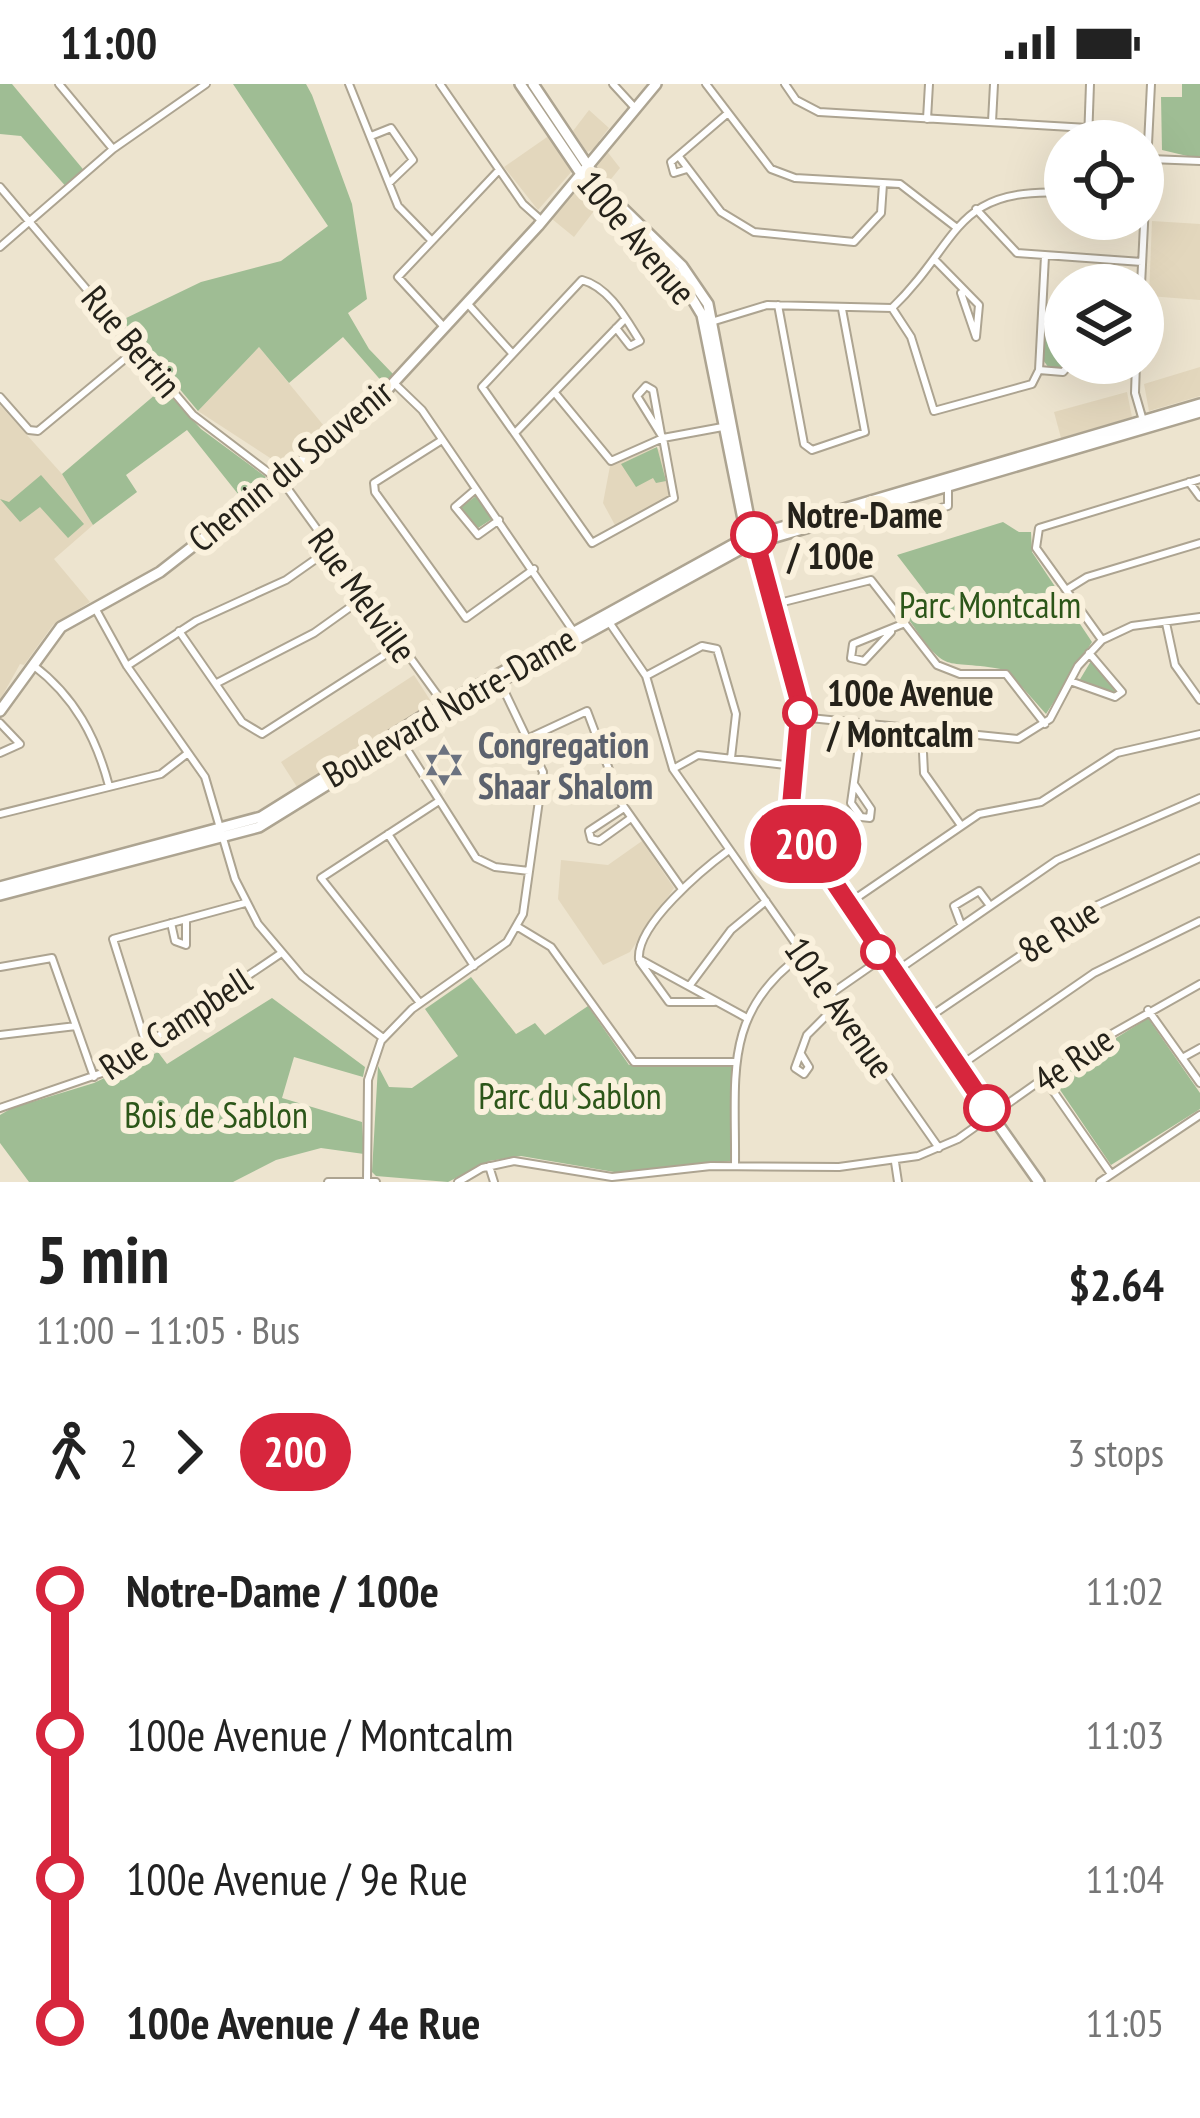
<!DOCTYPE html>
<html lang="en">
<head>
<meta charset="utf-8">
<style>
  body { margin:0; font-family:"PT Sans Narrow",sans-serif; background:#f2f2f2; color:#222; height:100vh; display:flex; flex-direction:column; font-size:45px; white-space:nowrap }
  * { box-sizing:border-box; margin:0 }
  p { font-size:39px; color:#767676 }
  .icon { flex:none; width:66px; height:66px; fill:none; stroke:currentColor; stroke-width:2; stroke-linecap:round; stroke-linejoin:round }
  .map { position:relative; height:1098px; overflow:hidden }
  .panel { display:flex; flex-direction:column; background:#fff; flex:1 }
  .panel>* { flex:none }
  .badge { padding:0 24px; border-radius:39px; font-size:42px; line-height:78px }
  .fabs { position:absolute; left:1044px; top:36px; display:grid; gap:24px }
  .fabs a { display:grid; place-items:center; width:120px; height:120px; border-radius:50%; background:#fff; box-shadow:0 12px 48px #0002; font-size:60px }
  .map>.badge { position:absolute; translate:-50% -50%; box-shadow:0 0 0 6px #fff }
  .legs { display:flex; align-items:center; gap:18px; height:132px; padding:0 36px; font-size:39px }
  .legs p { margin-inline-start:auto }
  .headline { display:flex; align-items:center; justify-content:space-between; height:204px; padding:0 36px }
  h1 { font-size:66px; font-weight:700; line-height:90px }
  ul { padding:0 36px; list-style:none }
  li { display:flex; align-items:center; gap:42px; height:144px; font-size:45px }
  li i { display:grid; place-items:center; width:18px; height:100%; margin:0 15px; background:currentColor }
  li i::after { content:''; width:30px; height:30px; margin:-15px; border:9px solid; border-radius:50%; background:#fff }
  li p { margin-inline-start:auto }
  li:first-child i { background:linear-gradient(#0000 50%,currentColor 0) }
  li:last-child i { background:linear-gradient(currentColor 50%,#0000 0) }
  .status { display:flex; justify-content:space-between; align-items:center; height:84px; padding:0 60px; background:#fff; direction:ltr }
  .status svg { height:33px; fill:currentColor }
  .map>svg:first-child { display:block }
  .built { fill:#e3d7bd }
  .green { fill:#9fbd94 }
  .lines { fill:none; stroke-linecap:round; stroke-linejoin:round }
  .street-casing { stroke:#ada491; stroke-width:10 }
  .secondary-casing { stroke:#ada491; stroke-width:14 }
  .street { stroke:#fff; stroke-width:6 }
  .secondary { stroke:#fff; stroke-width:9 }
  .line-1-casing { stroke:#fff; stroke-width:27 }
  .line-1 { stroke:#d7263d; stroke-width:18 }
  .stop-1-dot { fill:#fff; stroke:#d7263d; stroke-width:6 }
  .labels { text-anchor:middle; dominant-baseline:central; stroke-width:12; stroke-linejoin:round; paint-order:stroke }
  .street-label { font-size:36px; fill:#25221a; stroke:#faf1dd }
  .stop-label { font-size:36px; font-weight:bold; fill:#25221a; stroke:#faf1dd; text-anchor:start }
  .park-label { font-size:36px; fill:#2c5619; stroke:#faf1dd }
  .worship-label { font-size:36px; font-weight:bold; fill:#5b616d; stroke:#faf1dd; text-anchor:start }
</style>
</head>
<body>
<div class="status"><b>11:00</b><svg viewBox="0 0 49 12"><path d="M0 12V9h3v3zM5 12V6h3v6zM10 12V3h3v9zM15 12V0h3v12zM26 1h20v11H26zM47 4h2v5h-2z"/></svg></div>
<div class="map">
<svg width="1200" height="1098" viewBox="0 0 1200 1098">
  <rect width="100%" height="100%" fill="#ede4cf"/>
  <path class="built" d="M589,26L609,44L599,57L620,84L607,100L595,83L599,78L594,65L587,68L573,47Z
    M550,51L573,86L538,126L504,83Z
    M577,105L597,123L574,153L552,135Z
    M1152,137L1200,140V216L1149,212Z
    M259,263L329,348L284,383L198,327Z
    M1200,283V312L1149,327L1144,300Z
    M1127,308L1132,333L1061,354L1054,328Z
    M0,321L62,390L93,441L54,475L90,518L53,541L24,581L20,580L0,616Z
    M652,363L660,366L669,412L616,443L603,419L610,382Z
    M414,591L432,619L297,703L281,678Z
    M642,757L674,804L630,868L603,881L558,815L561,776L608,781Z"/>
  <path class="green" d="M0,0H12L87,90L69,106L21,52L0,50Z
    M233,0H306L312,11L352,120L367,215L348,229L369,265L393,290L384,300L343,253L289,299L259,263L198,327L122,236L201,198L281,177L328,142Z
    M1182,0H1200V75L1162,66L1161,13H1182Z
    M1051,238L1065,239L1067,279L1061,284H1049L1043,276L1044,244Z
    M163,304L201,345L266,393L242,415L187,346L126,391L137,408L93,441L62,390Z
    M657,363L666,397L656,399L653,394L636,403L621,380Z
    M41,391L84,440L68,454L40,423L20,438L0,415L9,418Z
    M476,412L492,435L475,446L460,424Z
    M1003,438L1019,448H1031L1032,468L1092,558L1046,630L1007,586C939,573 950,596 905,530L926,509L897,471Z
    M1091,577L1117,602V609L1079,597Z
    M471,893L516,950L535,939L545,951L588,922L629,981H732L731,1077L620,1089L521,1072L489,1077L448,1098L376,1092L372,1088L378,982L389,1003L412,1004L458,972L425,925Z
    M272,914L365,983L363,993L294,973L282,1014L362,1038L364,1070L321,1064L276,1076L233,1098H29L0,1059V1031L12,1024L94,999L158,968L167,980Z
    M1148,934L1200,1009V1025L1111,1081L1052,994Z"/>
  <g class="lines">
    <g class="street-casing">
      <path id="street" d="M59,0L113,65
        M349,0L398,122L432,157
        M440,0L523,120L542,137
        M613,0L635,24
        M706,0L771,85L795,94L900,100L957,144
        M785,0L796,16L819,28L1088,44
        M927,35L929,0
        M992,38L994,0
        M371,52L391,44L413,76L389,99
        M1088,57L1090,0
        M680,74L721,128L754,148L854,158L881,129L883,100
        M1150,75L1200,77
        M687,85L674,89L671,78L728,29
        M0,103L193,331L285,401L446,623
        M976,125L1017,169L1142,178
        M0,163L113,65L206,0
        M934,175L979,221L976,253L961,209
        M1141,201L1151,0
        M467,219L511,268
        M778,221L804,360L812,366L865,348L842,225
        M892,224L911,253L934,327L1032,300L1039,286L1045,172
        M1042,233L1065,235
        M708,239L767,221L892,224C960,159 952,102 1065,109
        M444,243L398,193L499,86
        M616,244L630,262L640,257C626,235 609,203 582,196L482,303L592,459L674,414L663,354L637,312L646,302L653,306L661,350
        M1136,279L1135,309L1144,340
        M1039,286L1063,288L1071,279
        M395,300L422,326L576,551
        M555,309L611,377L663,354L728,342
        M0,313L29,346L38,347L138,264
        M515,349L625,235
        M442,356L374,399L375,408L466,534L534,485
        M1189,398L1200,413
        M476,405L455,423L478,451L499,436
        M891,420L899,435L948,422V401
        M1066,506L1087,493L1200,459
        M771,521L871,496L937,581L960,590H1006L1045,640
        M95,524L127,582L205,693L235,795L258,840L302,892L383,954
        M609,538L646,592L673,685L939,1064
        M1166,539L1175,581L1200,616
        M179,547L242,638L262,650L399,562
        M891,548L864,577L851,574L853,560L905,539
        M1102,556L1036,464L1039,444L1200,395
        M33,581C75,613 96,653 109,702
        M127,582L196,537L286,496L330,465
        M646,592L702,562L717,565L736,630L731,674
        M1070,597L1115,613L1122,608L1089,569
        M217,599L314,549L363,514
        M800,633L1018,655L1050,635L1078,582L1102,556L1132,542L1200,533
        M0,639L20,660L0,669
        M922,648L924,689L960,740
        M531,653L587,627L622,720L682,805
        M401,656L476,774L495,783L529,787
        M673,685L698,671L794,682
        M854,700L871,725L870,734L861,733L851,719L862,641
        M624,724L589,747L591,755L599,757L631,734
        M0,730L161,690L188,669
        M388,750L474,882
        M849,819L979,730L1041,718L1117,669L1200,650
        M960,838L954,822L979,807L988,819
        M171,839L175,857L186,861V837
        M518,843L551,863L634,978H736
        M639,875C636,841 703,785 729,766
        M639,875L745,933
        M640,878L669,918H714
        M0,883L52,874L94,993
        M892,890L1057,776L1200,714
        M690,901L731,846L766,817
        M832,909L881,875
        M420,919L321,794L439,717
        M1148,926L1200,999
        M925,936L1089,825L1200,774
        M0,951L76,942
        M146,960L113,855L245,819
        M801,970L809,983L804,990L795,984L807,951L838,920
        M1182,974L1200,964
        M958,983L1094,889L1200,837
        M1044,994L1111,1090
        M0,1024L105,988L280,870
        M895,1078L898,1098
        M735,1081C736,992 722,928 803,870
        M489,1082L494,1098
        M367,1096L368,996L381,957L412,925L507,858L523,830L543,688L500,598
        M328,1098H376
        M458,1098L482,1084L514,1077L612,1093L711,1082L839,1083L918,1072L958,1055L1085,965L1200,900
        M1100,1098L1200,1031"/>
    </g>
    <g class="secondary-casing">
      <path id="secondary" d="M520,0L594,109L678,191L702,231L745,445L800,621L790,733L867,843L881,875L1039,1098
        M533,0L604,106L682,182L708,220L753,455
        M0,627L61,543L160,488L372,322L538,142L656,0
        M0,803L261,733L426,630L745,454L1200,320
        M0,811L259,743L448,626L748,461L1200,328"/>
    </g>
    <use href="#street" class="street"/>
    <use href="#secondary" class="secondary"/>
  </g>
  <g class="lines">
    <g class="line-1-casing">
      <path id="line-1" d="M754,451L800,621L790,733L987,1024"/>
    </g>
    <use href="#line-1" class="line-1"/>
  </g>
  <defs>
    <g id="synagogue-bare" transform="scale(3.24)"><path d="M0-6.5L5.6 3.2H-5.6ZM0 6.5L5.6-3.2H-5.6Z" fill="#6b7280" stroke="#faf1dd" stroke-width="2.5" paint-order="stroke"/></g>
  </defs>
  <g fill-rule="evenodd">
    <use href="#synagogue-bare" x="444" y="681"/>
  </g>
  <g class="stop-1-dot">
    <circle cx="754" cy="451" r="21"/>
    <circle cx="800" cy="629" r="15"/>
    <circle cx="878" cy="868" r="15"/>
    <circle cx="987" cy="1024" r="21"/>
  </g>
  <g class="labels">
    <g class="street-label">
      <text transform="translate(637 153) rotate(50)">100e Avenue</text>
      <text transform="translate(132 257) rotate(50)">Rue Bertin</text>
      <text transform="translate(290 381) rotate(-39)">Chemin du Souvenir</text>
      <text transform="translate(363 511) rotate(54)">Rue Melville</text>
      <text transform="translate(449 622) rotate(-30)">Boulevard Notre-Dame</text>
      <text transform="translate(1058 846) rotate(-32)">8e Rue</text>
      <text transform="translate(840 923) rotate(55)">101e Avenue</text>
      <text transform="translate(175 939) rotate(-33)">Rue Campbell</text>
      <text transform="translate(1073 975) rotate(-34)">4e Rue</text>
    </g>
    <g class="stop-label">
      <text x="787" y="430">Notre-Dame<tspan x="787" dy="41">/ 100e</tspan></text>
      <text x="827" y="608">100e Avenue<tspan x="827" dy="41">/ Montcalm</tspan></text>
    </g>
    <g class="park-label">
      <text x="990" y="520">Parc Montcalm</text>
      <text x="570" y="1011">Parc du Sablon</text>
      <text x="216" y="1030">Bois de Sablon</text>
    </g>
    <g class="worship-label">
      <text x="478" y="660">Congregation<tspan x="478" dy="41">Shaar Shalom</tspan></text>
    </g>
  </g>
</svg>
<div class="fabs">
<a><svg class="icon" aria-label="locate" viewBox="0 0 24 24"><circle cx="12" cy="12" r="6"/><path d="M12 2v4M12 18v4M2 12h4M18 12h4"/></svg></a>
<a><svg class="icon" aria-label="layers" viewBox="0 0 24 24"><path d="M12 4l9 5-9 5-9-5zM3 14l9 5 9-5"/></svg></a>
</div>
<b class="badge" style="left:806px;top:760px;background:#d7263d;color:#fff">20O</b>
</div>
<section class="panel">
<div class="headline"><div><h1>5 min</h1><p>11:00 – 11:05 · Bus</p></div><b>$2.64</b></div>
<div class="legs"><svg class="icon" aria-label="walk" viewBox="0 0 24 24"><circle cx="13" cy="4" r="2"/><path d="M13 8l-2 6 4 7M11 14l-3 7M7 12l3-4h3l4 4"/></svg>2<svg class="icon" aria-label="forward" viewBox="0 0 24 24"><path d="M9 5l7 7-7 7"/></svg><b class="badge" style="background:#d7263d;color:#fff">20O</b><p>3 stops</p></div>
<ul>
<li><i style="color:#d7263d"></i><b>Notre-Dame / 100e</b><p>11:02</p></li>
<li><i style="color:#d7263d"></i><span>100e Avenue / Montcalm</span><p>11:03</p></li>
<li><i style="color:#d7263d"></i><span>100e Avenue / 9e Rue</span><p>11:04</p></li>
<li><i style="color:#d7263d"></i><b>100e Avenue / 4e Rue</b><p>11:05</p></li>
</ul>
</section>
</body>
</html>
